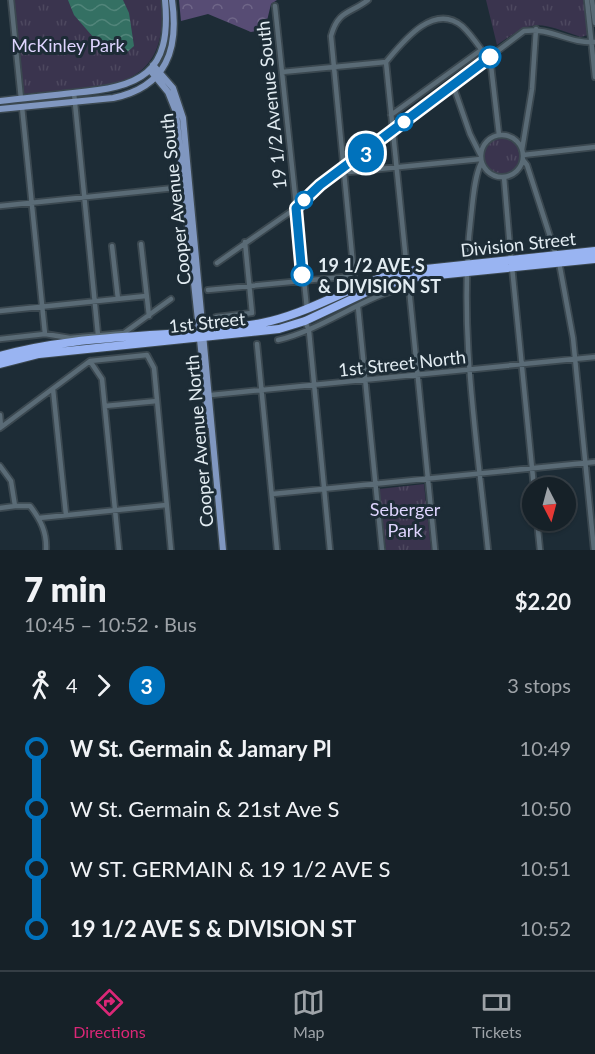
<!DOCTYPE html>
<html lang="en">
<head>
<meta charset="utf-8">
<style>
  body { margin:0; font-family:Lato,sans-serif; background:#1f2930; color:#f1f3f6; height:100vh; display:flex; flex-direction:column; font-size:22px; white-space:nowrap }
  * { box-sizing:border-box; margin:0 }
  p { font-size:20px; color:#9ea3a8 }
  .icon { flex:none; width:33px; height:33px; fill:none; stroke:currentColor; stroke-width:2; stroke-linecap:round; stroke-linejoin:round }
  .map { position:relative; height:550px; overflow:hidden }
  .sheet { display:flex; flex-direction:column; background:#162128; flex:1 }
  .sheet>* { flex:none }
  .badge { padding:0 12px; border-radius:20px; font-size:21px; line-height:39px }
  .needle { width:39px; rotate:174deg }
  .fabs { position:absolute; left:522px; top:477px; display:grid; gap:12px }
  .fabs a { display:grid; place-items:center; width:54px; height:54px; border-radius:50%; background:#162128; box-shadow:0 2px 4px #0004,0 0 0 2px #353e45; font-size:30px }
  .map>.badge { position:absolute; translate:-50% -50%; box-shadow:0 0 0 3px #fff }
  .legs { display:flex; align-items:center; gap:9px; height:66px; padding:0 24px; font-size:20px }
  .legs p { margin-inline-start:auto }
  .summary { display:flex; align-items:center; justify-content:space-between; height:102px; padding:0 24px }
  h1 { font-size:33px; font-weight:800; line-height:45px }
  ul { padding:0 24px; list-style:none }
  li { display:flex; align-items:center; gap:21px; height:60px; font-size:22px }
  li i { display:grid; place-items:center; width:9px; height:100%; margin:0 8px; background:currentColor }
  li i::after { content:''; width:15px; height:15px; margin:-8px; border:4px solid; border-radius:50%; background:#162128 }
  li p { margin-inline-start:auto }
  li:first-child i { background:linear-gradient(#0000 50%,currentColor 0) }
  li:last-child i { background:linear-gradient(currentColor 50%,#0000 0) }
  .dock { display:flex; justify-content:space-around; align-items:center; height:84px; border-top:2px solid #353e45; background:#162128; font-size:16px; color:#9ea3a8 }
  .dock a { display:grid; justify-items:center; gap:3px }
  .dock .on { color:#db2777 }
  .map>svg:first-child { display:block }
  .forest { fill:url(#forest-crowns) }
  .park { fill:url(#park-tufts) }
  .water { fill:url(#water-waves) }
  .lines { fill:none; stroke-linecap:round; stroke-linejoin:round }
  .minor-casing { stroke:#3b4850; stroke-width:8 }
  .major-casing { stroke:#3b4850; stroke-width:9 }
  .highway-casing { stroke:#3b4850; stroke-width:10 }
  .minor { stroke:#5a6b76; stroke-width:4.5 }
  .major { stroke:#8097c0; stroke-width:6 }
  .highway { stroke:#99b4f2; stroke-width:8 }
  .line-1-casing { stroke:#fff; stroke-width:14 }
  .line-1 { stroke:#0072bc; stroke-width:9 }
  .stop-1-dot { fill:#fff; stroke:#0072bc; stroke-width:3 }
  .labels { text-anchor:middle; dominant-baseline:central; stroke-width:6; stroke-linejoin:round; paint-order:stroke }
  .park-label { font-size:18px; fill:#ded4fe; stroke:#1d2c36 }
  .street-label { font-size:18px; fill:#e2ecf2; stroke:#1d2c36 }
  .stop-label { font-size:18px; font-weight:bold; fill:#e2ecf2; stroke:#1d2c36; text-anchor:start }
</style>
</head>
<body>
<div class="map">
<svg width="595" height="550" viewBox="0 0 595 550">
  <defs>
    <pattern id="forest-crowns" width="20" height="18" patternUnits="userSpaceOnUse" patternTransform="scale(1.5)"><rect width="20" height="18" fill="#574c74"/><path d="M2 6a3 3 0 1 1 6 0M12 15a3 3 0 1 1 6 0" fill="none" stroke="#6f6688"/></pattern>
    <pattern id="park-tufts" width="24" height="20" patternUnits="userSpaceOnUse" patternTransform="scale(1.5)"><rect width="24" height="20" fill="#3a344e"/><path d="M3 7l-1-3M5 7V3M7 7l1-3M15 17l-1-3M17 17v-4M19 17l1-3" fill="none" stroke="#4d485f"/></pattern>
    <pattern id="water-waves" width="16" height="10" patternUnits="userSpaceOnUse" patternTransform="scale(1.5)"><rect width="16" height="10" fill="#347063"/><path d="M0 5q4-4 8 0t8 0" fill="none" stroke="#51857a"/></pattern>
  </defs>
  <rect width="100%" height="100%" fill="#1d2c36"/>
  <path class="forest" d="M179,0H277L271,4L265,29L251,32L208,14L181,21Z"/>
  <path class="park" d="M14,0H161C171,98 95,86 24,94Z
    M486,0H584L588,35L581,37C538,23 537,17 497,45Z
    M483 157a19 19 0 1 1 38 0a19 19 0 1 1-38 0Z
    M424,484L431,550H386L379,489Z"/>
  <path class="water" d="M68,0H123L129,13L134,46L125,54L107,53L74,15Z"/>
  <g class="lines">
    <g class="minor-casing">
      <path id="minor" d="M11,0L21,99
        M587,0L595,77
        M592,0L595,23
        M275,6L307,309
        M490,57L499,135
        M386,62L407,271
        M386,62C402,43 433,2 462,26C472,35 480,48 488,59
        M282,72L386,62
        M453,85L470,134L480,154
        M74,93L98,335
        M22,107L45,334
        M391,115L481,50
        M481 156a21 21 0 1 1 42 0a21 21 0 1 1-42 0Z
        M522,150L532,89L536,29
        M523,155L595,147
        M523,160L527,165L556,255
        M481,163C474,178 473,200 471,217C458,326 477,441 488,550
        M344,169L349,172L481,159
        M504,177L511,260
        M0,206L184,187
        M141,244L149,316
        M112,246L118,299
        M559,262L573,338L594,550
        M217,263L296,208L320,185L524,31C551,27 569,44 595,42
        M512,267L534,488
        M408,278L435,550
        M208,290L354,276L331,36C338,10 350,14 368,0
        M358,307L382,550
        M0,311L146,296
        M216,317L252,313L245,242
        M305,321L309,331L330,550
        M0,339L45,334L70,338L124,333L171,299
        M278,340C323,330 368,293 409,287
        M257,344L277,550
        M90,361L102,379L119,550
        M53,389L66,515
        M211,395L595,357
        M105,406L157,401
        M0,415L1,427
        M0,428L90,361L147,355L154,368L171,550
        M0,466L11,481L15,506H30C41,520 47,533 46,550
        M272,494L595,462
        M0,508L15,506
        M39,518L166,505
        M537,520L540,550"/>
    </g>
    <g class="major-casing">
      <path id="major" d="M153,65L173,88L183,118L223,550
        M150,70L168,92L176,112L209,425
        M0,101C24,98 49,96 73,93C140,87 172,75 165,0
        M0,109L113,98C167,87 179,49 172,0"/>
    </g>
    <g class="highway-casing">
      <path id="highway" d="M0,356C85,332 176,339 262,323C313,313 356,281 407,271L595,251
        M0,364L39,354L279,329L305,321L369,291L408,278L595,259"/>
    </g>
    <use href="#minor" class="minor"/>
    <use href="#major" class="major"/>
    <use href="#highway" class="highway"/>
  </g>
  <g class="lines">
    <g class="line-1-casing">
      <path id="line-1" d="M302,275L296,208L320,185L490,57"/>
    </g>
    <use href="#line-1" class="line-1"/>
  </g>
  <g class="stop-1-dot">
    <circle cx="490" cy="57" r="10"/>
    <circle cx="404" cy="122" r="8"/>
    <circle cx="304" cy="200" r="8"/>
    <circle cx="302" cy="275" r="10"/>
  </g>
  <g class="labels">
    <g class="park-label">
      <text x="68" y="45">McKinley Park</text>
      <text x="405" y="509">Seberger<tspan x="405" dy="21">Park</tspan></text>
    </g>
    <g class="street-label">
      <text transform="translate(271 105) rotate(-96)">19 1/2 Avenue South</text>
      <text transform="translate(175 199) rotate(-96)">Cooper Avenue South</text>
      <text transform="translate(518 244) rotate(-6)">Division Street</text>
      <text transform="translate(207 322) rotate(-6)">1st Street</text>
      <text transform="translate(402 363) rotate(-6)">1st Street North</text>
      <text transform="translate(199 441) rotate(-95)">Cooper Avenue North</text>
    </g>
    <g class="stop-label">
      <text x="318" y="265">19 1/2 AVE S<tspan x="318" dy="21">&amp; DIVISION ST</tspan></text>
    </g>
  </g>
</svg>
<div class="fabs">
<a><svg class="needle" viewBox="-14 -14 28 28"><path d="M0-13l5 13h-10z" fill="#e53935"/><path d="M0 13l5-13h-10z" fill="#9ea3a8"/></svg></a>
</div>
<b class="badge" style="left:366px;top:153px;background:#0072bc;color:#fff">3</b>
</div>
<section class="sheet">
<div class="summary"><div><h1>7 min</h1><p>10:45 – 10:52 · Bus</p></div><b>$2.20</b></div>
<div class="legs"><svg class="icon" aria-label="walk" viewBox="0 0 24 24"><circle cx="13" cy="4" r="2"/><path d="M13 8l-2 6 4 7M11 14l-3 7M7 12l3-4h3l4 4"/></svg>4<svg class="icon" aria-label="forward" viewBox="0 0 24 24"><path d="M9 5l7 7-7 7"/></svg><b class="badge" style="background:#0072bc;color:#fff">3</b><p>3 stops</p></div>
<ul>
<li><i style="color:#0072bc"></i><b>W St. Germain &amp; Jamary Pl</b><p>10:49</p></li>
<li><i style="color:#0072bc"></i><span>W St. Germain &amp; 21st Ave S</span><p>10:50</p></li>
<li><i style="color:#0072bc"></i><span>W ST. GERMAIN &amp; 19 1/2 AVE S</span><p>10:51</p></li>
<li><i style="color:#0072bc"></i><b>19 1/2 AVE S &amp; DIVISION ST</b><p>10:52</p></li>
</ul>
</section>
<nav class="dock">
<a class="on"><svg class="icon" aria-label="directions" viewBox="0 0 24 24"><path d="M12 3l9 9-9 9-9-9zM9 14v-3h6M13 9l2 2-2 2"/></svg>Directions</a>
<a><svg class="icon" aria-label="map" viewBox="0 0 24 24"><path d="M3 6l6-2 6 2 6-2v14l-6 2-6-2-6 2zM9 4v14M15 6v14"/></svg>Map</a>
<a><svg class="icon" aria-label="tickets" viewBox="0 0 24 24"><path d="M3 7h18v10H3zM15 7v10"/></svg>Tickets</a>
</nav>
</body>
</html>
